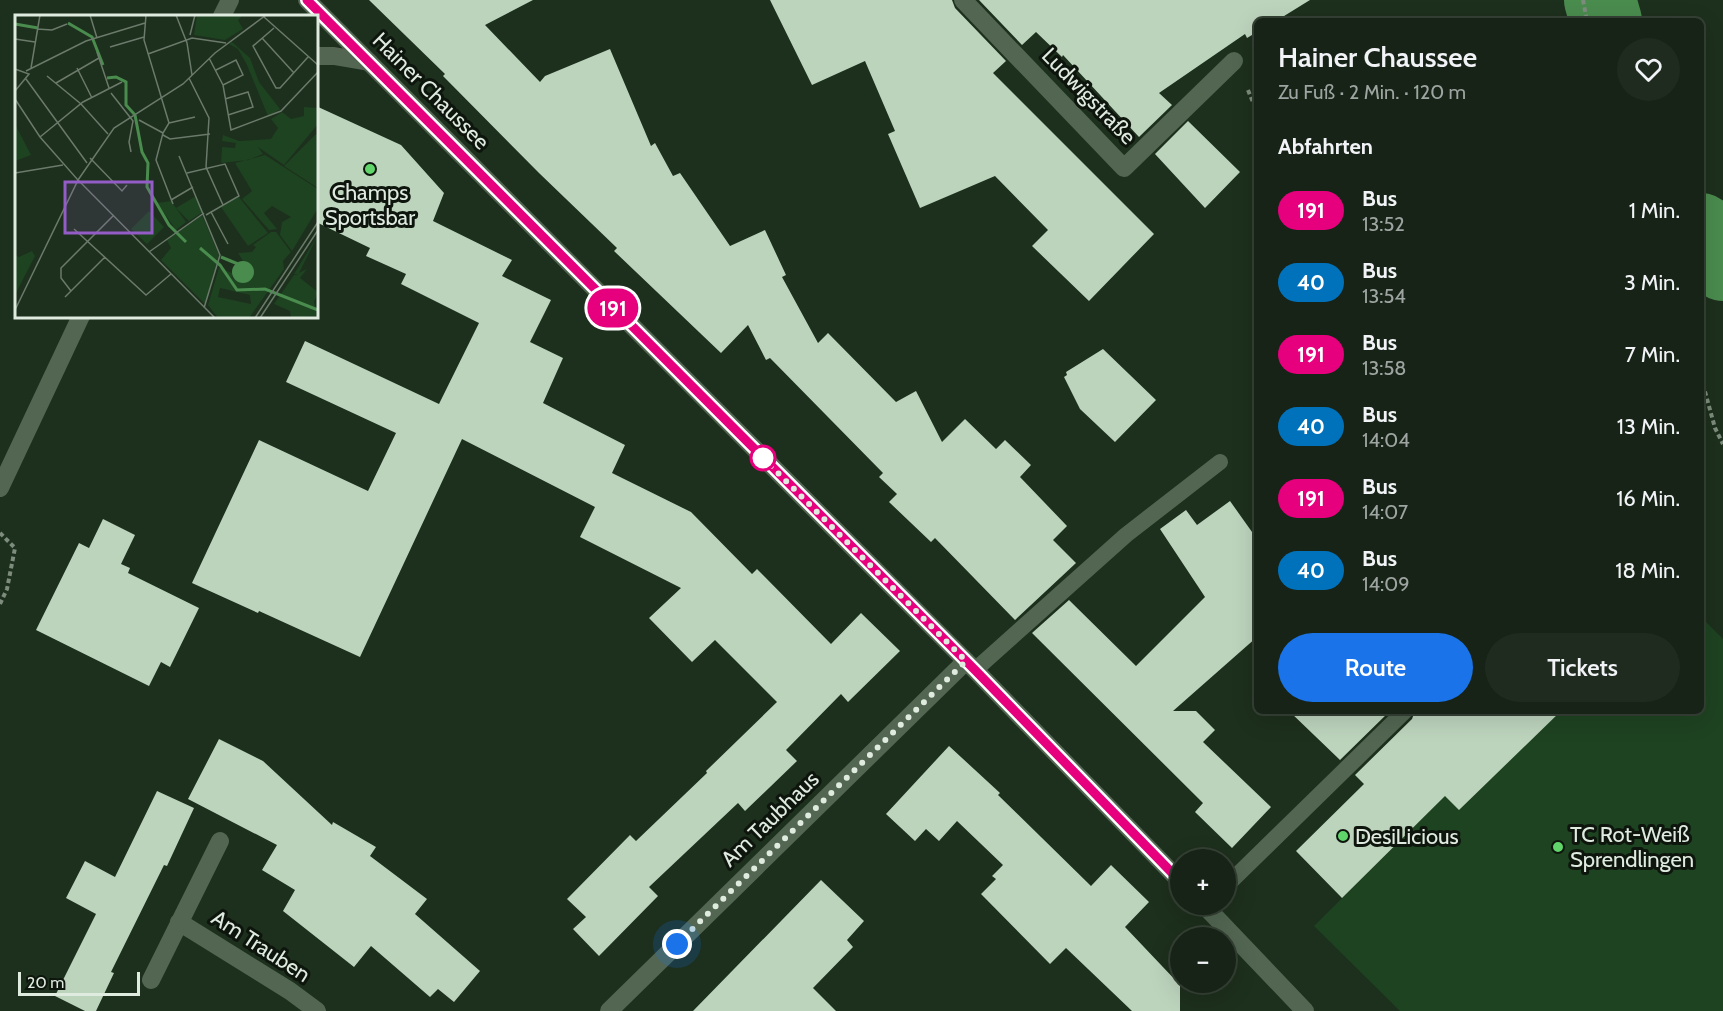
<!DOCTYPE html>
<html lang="de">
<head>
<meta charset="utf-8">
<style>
  body { margin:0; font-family:Cabin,sans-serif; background:#1f2b1f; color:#f1f3f6; height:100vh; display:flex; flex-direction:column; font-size:22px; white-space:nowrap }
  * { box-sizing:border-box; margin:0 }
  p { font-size:20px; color:#9ea4a1 }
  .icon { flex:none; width:33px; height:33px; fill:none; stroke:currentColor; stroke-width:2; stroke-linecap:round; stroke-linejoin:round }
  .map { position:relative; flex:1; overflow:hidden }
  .details { position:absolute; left:1254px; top:18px; width:450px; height:696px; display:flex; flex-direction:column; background:#162316; border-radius:9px; box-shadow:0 6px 24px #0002,0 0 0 2px #354035 }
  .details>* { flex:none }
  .badge { padding:0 12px; border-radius:20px; font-size:21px; line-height:39px }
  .buttons { position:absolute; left:1170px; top:849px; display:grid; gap:12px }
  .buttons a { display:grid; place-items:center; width:66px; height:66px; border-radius:50%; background:#162316; box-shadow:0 6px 24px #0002,0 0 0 2px #354035; font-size:30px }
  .scale { position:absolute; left:18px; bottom:15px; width:122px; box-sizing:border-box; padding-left:6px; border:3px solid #e0ebe0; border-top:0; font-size:16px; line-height:21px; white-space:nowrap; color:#e0ebe0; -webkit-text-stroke:4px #0d150d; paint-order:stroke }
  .you { position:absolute; width:30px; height:30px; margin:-15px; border:4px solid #fff; border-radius:50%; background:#1a73e8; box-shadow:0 0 0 9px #1a73e833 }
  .map>.badge { position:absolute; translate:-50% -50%; box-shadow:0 0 0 3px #fff }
  h2 { padding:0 24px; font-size:22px; line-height:54px }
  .round { display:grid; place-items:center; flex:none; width:63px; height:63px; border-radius:32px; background:#1f2b1f }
  .summary { display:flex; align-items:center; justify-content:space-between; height:102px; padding:0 24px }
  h1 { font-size:28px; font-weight:600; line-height:45px }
  .button { display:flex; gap:12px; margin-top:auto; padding:12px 24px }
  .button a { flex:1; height:69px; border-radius:36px; background:#1a73e8; color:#fff; font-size:24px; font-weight:600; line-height:69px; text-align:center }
  .button a+a { background:#1f2b1f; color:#f1f3f6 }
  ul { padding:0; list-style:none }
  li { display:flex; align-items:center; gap:18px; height:72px; padding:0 24px }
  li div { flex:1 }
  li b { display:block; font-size:22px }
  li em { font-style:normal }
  li .badge { min-width:66px; font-weight:700; text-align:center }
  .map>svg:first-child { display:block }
  .green { fill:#1e4321 }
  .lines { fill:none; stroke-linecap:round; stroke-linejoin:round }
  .river { stroke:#4a8b4e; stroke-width:72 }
  .building { fill:#bcd3bc }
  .path { stroke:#7d8c7d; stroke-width:4; stroke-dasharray:4.5 3; stroke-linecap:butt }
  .service { stroke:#526652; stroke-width:16 }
  .minor { stroke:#526652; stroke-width:18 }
  .tertiary { stroke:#526652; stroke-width:18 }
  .secondary { stroke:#526652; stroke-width:18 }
  .line-casing { stroke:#fff; stroke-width:14 }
  .line { stroke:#e6007e; stroke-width:9 }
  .walk { stroke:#e0ebe0; stroke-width:6; stroke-dasharray:0 10.8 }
  .poi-dot { fill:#60d56a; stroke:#0d150d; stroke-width:2 }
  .stop-dot { fill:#fff; stroke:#e6007e; stroke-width:3 }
  .labels { text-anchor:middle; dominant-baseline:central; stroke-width:6; stroke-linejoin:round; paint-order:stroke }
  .street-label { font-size:22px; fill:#e0ebe0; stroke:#0d150d }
  .poi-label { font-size:22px; fill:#e0ebe0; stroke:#0d150d; text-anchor:start }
  .inset-river { fill:none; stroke:#4a8b4e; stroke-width:3 }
  .inset-road { fill:none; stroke:#6b7a6b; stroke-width:1.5 }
  .view { fill:#945cc7; fill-opacity:0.15; stroke:#945cc7; stroke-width:3 }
  .inset-edge { fill:none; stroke:#e0ebe0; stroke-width:3 }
</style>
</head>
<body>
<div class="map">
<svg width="1723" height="1011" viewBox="0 0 1723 1011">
  <rect width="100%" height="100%" fill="#1d2f1d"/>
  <path class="green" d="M1701,617L1723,639V1011H1400L1314,926L1530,711H1701Z"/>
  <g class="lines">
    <path class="river" d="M1600,0L1606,21
      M1701,229L1723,265"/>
  </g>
  <path class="building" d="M369,0H533L485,25L540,82L545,76L610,49L651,146L655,143L673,176L680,173L730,246L765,230L786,275L782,277L818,343L828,333L896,402L916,391L942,442L965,419L996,449L1005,440L1031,465L1020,477L1067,526L1053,540L1076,563L1015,620L935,538L931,542L889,502L897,494L879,477L883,473L770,358L766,360L748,325L721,353L614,251L617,248L539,173L443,76L445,74Z
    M770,0H952L955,8L1006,61L993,73L1154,234L1089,301L1032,246L1048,230L995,176L920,208L888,134L895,131L865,61L812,85Z
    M979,0H1310L1276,21H1257V32L1247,38L1245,34L1159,93L1172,105L1139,137L1063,55L1062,57L1036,32L1022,45Z
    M316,106L401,145L444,193L433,221L512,260L502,276L551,300L530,342L563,358L543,403L625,445L612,473L691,512L752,574L757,569L831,644L861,613L900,651L848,702L841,694L786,750L797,761L745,811L738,803L649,887L658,896L599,956L573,929L586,917L567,899L630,835L636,841L707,773L706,771L777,702L715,640L692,662L649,618L681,588L580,537L595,507L462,439L360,657L259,611L258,613L192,583L259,440L368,491L396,433L286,382L305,341L439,404L479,323L401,284L406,274L366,256L370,248L316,222Z
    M1188,121L1240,172L1205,208L1155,154Z
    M1103,349L1156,400L1115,442L1080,409L1064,377L1067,375L1066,372Z
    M1230,501L1257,539V637L1173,711H1196L1215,730L1203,742L1271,807L1232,848L1195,812L1203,803L1032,633L1069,600L1136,666L1205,597L1160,529L1186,510L1197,525Z
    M103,519L135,535L121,564L130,568L128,573L199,608L170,667L161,662L149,686L36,630L79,543L89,548Z
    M1289,711H1390L1340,760Z
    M1415,711H1561L1459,810L1445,796L1342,898L1296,851L1364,784L1355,775L1412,719Z
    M219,739L263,761L332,825L333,822L376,847L370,856L427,899L415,914L480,971L454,1002L438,989L430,997L371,946L354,967L283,911L295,890L262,870L277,845L188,799Z
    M949,746L1000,793L998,795L1091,886L1111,865L1149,902L1125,927L1180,985V1011H1132L1066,948L1050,964L981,894L996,879L992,876L1003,865L957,821L939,841L926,829L915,841L886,814Z
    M157,791L194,808L167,866L164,865L111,972L114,973L96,1011H85L55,996L96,914L66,898L85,861L115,877Z
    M821,880L864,921L847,940L853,947L813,988L836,1011H693Z"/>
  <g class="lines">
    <path class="path" d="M1583,0L1587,21
      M1248,90L1257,112
      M1701,377L1715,428L1723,444
      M0,533L15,548L7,589L0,604"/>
    <path class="service" d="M975,670L1126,535L1220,462
      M1226,886L1405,711"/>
    <path class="minor" d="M963,0L1124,168L1234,61
      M179,922L290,991L317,1011
      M151,980L220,841
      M609,1011L966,661"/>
    <path class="tertiary" d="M307,0L975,670L1180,881
      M1203,904L1305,1011"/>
    <path class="secondary" d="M222,16L230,0
      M316,56H334L369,62
      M0,488L81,316"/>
  </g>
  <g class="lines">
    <g class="line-casing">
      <path id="line" d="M307,0L975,670L1180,881"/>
    </g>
    <use href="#line" class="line"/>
    <path class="walk" d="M677,944L966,661L761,456L763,458"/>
  </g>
  <g class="poi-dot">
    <circle cx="370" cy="169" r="6"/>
    <circle cx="1343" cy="836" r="6"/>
    <circle cx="1558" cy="847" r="6"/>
  </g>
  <circle class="stop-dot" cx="763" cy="458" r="12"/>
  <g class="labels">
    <g class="street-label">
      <text transform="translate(431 91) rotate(45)">Hainer Chaussee</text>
      <text transform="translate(1089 96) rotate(46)">Ludwigstraße</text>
      <text transform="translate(770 819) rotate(-44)">Am Taubhaus</text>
      <text transform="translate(261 946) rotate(33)">Am Trauben</text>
    </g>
    <g class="poi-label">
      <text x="370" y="192" text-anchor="middle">Champs<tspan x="370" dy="25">Sportsbar</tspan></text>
      <text x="1570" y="834">TC Rot-Weiß<tspan x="1570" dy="25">Sprendlingen</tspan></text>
      <text x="1355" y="836">DesiLicious</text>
    </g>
  </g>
  <g transform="translate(15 15)">
    <rect width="303" height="303" fill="#1d2f1d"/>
    <path d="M182,0H228L223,5L228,14L210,25L179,20ZM217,27L235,43L244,67L265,94L259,98L253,101L232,50L223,34L214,29ZM289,92L303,93V109L269,150L243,132L248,139L233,145L206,148L207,132L220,133L221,128L207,126L208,120L224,126L256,124L263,113L256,104L267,97L276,104L289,101ZM1,111L16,140L0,146V112ZM301,119L303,120V173L269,151ZM250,140L303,174V193L277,236L265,220L267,207L276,202L257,191L249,198L262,214L254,215L227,184L237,176L220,148ZM181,181L188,197L174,206L161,193ZM223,181L253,218L233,231L206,192ZM156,186L171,207L161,215L142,188ZM134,196L149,212L132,229L116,214ZM187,200L204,240L190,289L146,245L156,233L152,225ZM256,217H261L276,237L268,246L269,254L234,303H203L193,290L204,253L217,258L218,264L234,248L228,246L223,238L237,237L241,232L238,230ZM205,273L235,280L236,289L203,282ZM303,220L284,258L292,254L285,263L303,277L299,287L303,301L276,303L275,296L259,289L279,260L284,259H279ZM17,236L20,241L0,280V240L4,242Z" fill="#1e4321" fill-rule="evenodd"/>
    <path d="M217 257a11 11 0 1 1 22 0a11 11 0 1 1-22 0Z" fill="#4a8b4e"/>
    <path class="inset-river" d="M53,8L77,22L88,50M0,9L23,13M92,63L101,62L111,67V90L120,100M120,100L127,137L133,148L132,172L154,210L171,227M185,233L205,250L222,275L250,274L303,295M206,242L223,249"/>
    <path class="inset-road" d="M75,0L82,23M131,0L129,25L154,108L148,118M161,0L172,28L177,60M249,2L303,50M259,13L238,31L261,73H265L293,42M22,14L37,15L52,9M175,20L180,0M247,23L279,58M0,24L20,27M95,32L129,22M82,37L94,73M133,39L177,23L211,28M194,43L208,70L216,115L266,96L303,57M16,53L25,0M62,53L77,83M0,54L14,59L0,76M201,55L221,45L228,60L208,70M11,56L71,26L130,8M32,61L66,89L93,119M174,63L194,103L191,152L208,190M11,64L72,148M41,68L84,43M96,78L118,106L114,127L116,137M0,84L25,122L63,165L0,295M210,84L233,77L238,92L213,100M124,105L148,118L141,145L158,189M154,108L180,102M148,120L155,124L195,119M25,122L68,87L107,67M164,141L205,240L189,293M75,143L107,176L112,170M0,158L48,150M172,158L210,149L224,181L191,200M156,185L178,172M196,197L213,229M59,214L131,280L156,259M134,237L189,198M56,276L46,263V253L99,200M50,282L90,242M200,303L63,165L99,113L168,69L200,38L251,0M240,303L303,207M245,303L303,215"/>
    <path class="view" d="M50,167H137V218H50Z"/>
    <rect width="303" height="303" class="inset-edge"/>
  </g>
</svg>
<div class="buttons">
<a>+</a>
<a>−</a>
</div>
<div class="scale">20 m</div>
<div class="you" style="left:677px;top:944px"></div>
<b class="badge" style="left:613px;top:308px;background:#e6007e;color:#fff">191</b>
<section class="details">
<div class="summary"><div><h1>Hainer Chaussee</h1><p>Zu Fuß · 2 Min. · 120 m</p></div><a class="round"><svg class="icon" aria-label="heart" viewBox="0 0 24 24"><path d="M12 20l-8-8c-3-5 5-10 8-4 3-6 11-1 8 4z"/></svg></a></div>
<h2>Abfahrten</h2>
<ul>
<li><span class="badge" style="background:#e6007e;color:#fff">191</span><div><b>Bus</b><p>13:52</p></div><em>1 Min.</em></li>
<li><span class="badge" style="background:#0072bc;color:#fff">40</span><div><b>Bus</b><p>13:54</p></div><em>3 Min.</em></li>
<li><span class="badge" style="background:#e6007e;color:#fff">191</span><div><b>Bus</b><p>13:58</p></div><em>7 Min.</em></li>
<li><span class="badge" style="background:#0072bc;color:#fff">40</span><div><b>Bus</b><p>14:04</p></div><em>13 Min.</em></li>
<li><span class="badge" style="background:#e6007e;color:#fff">191</span><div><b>Bus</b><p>14:07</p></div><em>16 Min.</em></li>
<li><span class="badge" style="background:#0072bc;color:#fff">40</span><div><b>Bus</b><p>14:09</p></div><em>18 Min.</em></li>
</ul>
<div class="button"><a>Route</a><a>Tickets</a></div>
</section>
</div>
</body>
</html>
